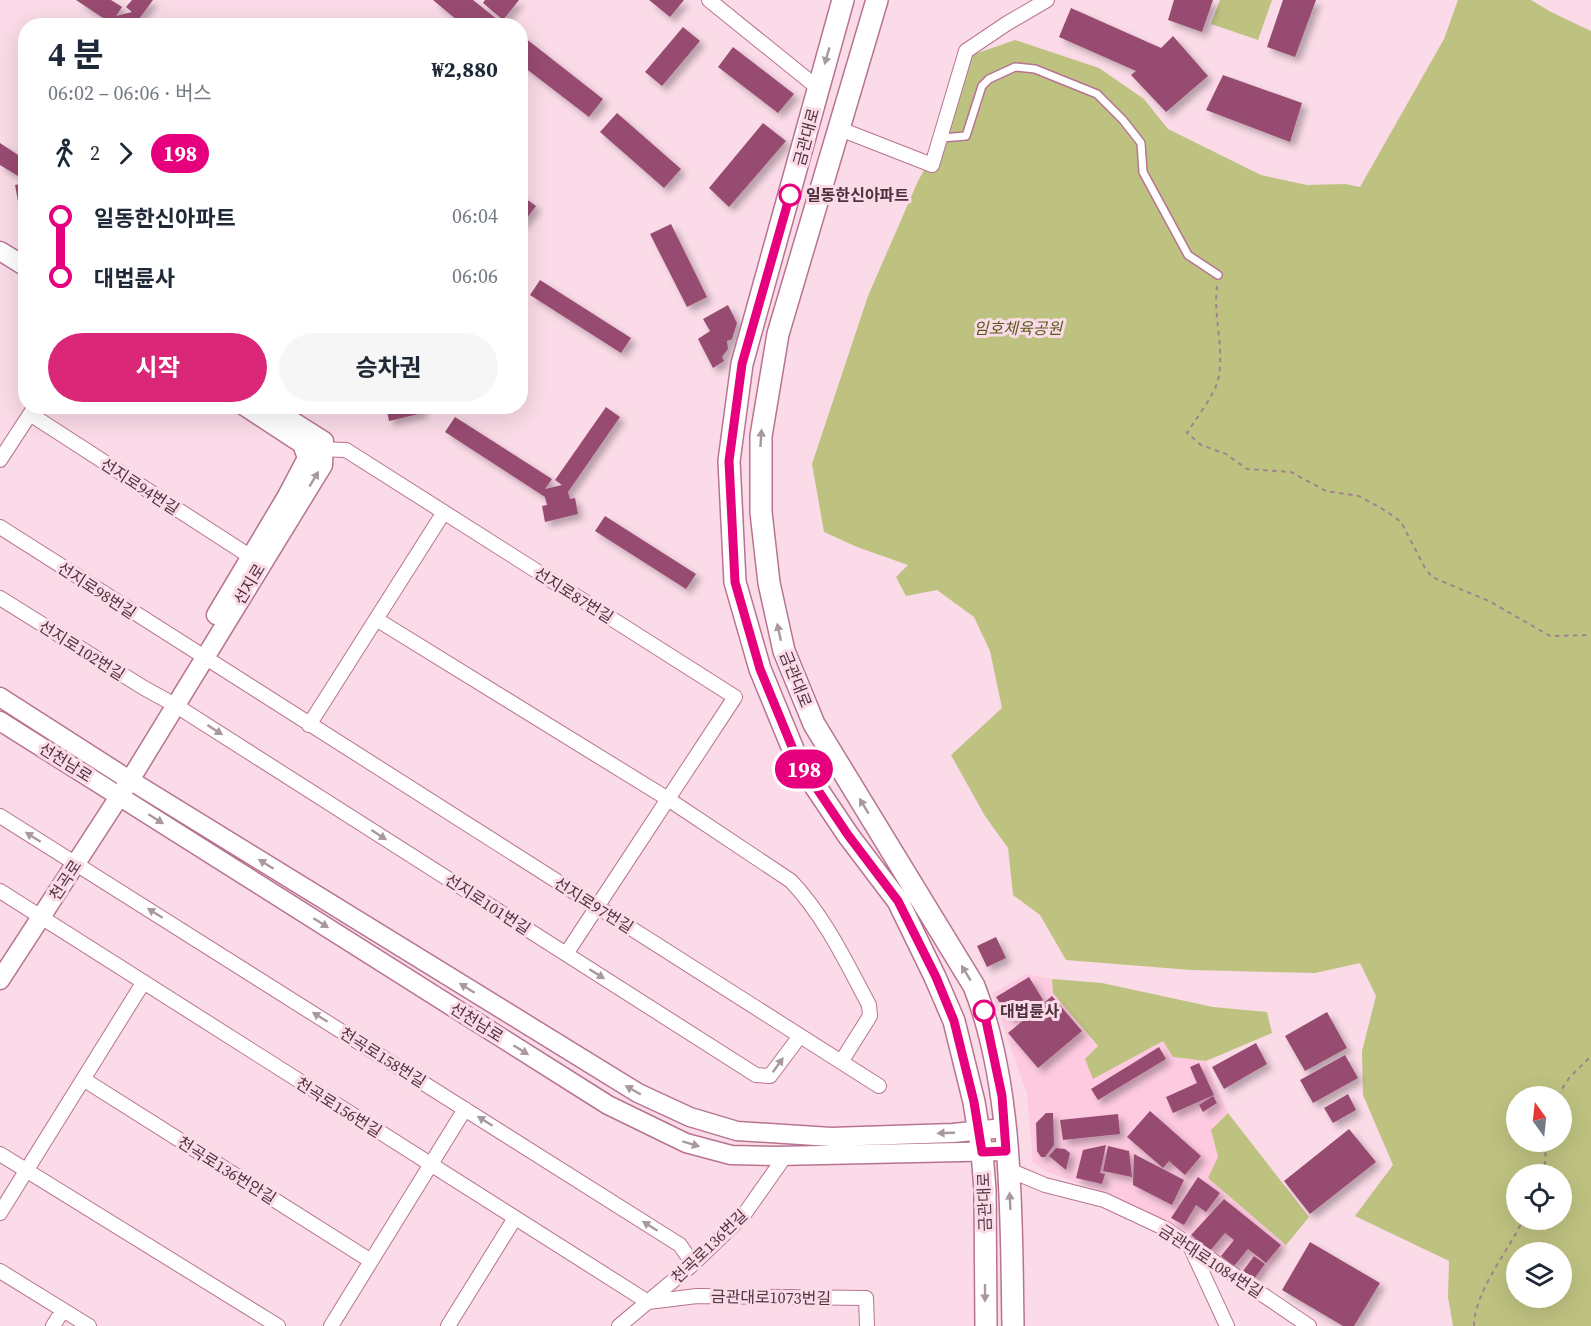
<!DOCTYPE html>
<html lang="ko">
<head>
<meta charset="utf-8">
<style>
  body { margin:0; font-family:"Source Serif 4","Noto Sans KR",serif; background:#f6f6f7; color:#1f2937; height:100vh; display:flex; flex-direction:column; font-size:22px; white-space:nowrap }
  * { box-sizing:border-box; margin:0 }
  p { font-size:20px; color:#747a83 }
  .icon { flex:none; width:33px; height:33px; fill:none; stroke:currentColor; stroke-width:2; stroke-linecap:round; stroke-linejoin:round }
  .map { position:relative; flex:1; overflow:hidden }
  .drawer { position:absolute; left:18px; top:18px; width:510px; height:396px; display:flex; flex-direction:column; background:#fff; border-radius:24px; box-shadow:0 6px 24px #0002 }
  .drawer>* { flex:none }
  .badge { padding:0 12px; border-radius:20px; font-size:21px; line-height:39px }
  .needle { width:39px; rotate:345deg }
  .tools { position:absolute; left:1506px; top:1086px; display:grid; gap:12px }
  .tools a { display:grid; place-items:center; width:66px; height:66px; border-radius:50%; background:#fff; box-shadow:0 6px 24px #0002; font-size:30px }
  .map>.badge { position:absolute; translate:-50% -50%; box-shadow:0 0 0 3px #fff }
  .legs { display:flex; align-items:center; gap:9px; height:66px; padding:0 30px; font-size:20px }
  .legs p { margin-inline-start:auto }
  .summary { display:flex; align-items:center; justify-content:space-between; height:102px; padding:0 30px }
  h1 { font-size:33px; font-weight:700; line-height:45px }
  .action { display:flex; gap:12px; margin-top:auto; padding:12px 30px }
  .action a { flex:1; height:69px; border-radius:36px; background:#db2777; color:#fff; font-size:24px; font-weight:700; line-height:69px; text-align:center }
  .action a+a { background:#f6f6f7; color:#1f2937 }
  ul { padding:0 30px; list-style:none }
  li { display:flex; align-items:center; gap:21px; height:60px; font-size:22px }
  li i { display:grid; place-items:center; width:9px; height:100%; margin:0 8px; background:currentColor }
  li i::after { content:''; width:15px; height:15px; margin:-8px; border:4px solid; border-radius:50%; background:#fff }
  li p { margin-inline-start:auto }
  li:first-child i { background:linear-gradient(#0000 50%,currentColor 0) }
  li:last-child i { background:linear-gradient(currentColor 50%,#0000 0) }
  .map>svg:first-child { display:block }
  .built { fill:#fdcae0 }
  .green { fill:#bec280; fill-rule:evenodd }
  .building { fill:#984c71; filter:url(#shadow) }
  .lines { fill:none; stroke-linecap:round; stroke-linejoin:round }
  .lane-casing { stroke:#b87392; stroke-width:10 }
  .street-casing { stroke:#b87392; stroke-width:16 }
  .secondary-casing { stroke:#b87392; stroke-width:21 }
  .primary-casing { stroke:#b87392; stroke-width:24 }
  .path { stroke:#a1828f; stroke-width:2; stroke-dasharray:4.5 4.5; stroke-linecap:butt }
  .lane { stroke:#fff; stroke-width:7 }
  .street { stroke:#fff; stroke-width:14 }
  .secondary { stroke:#fff; stroke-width:18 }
  .primary { stroke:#fff; stroke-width:21 }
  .oneway { fill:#a8989f }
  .line-1-casing { stroke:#fff; stroke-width:14 }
  .line-1 { stroke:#e6007e; stroke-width:9 }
  .stop-1-dot { fill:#fff; stroke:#e6007e; stroke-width:3 }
  .labels { text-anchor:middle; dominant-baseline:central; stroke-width:6; stroke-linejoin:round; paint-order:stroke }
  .street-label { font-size:16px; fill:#50323f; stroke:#fadbe7 }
  .stop-label { font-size:16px; font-weight:bold; fill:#50323f; stroke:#fadbe7; text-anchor:start }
  .park-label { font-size:16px; font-style:italic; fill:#595b1c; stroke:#fadbe7 }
</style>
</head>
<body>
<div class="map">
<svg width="1591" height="1326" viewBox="0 0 1591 1326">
  <defs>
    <filter id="shadow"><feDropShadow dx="5" dy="5" stdDeviation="3" flood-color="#0004"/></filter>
  </defs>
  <rect width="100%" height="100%" fill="#fadbe7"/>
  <path class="built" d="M1026,974L1052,979L1053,993L1098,1047L1163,1041L1173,1057L1206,1061L1228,1113L1211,1130L1218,1157L1208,1178L1286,1245L1257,1284L1170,1224L1107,1193L1050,1173L1033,1163L1027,1094L992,994Z"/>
  <path class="green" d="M1220,0H1272L1258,40L1211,24Z
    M1458,0H1531L1551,12L1591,31V1326H1453L1448,1297L1449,1261L1355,1216L1393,1165L1363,1095L1362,1051L1376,996L1360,963L1315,973L1191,970L1066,960L1040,915L1013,895L1008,848L985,816L951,755L1002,708L990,651L974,617L937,590L906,596L896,577L908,565L857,547L824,532L812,464L868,296L918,181L950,124L969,56L1015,40L1099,68L1144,99L1168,129L1261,175L1307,185L1345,184L1360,187L1444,39ZM1516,1096H1562V1142H1516ZM1516,1174H1562V1220H1516ZM1516,1252H1562V1298H1516Z
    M1052,979L1102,983L1213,1007L1267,1012L1272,1033L1206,1061L1173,1057L1163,1041L1093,1079L1085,1059L1098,1046L1053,993Z
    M1228,1113L1309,1217L1286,1245L1208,1178L1218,1157L1211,1130Z"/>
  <path class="building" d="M76,0H111L122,7L116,16L132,12L126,7L132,0H153L139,19L140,26H115Z
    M433,0H473L503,24L464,26Z
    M485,0H519L503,20L483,3Z
    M649,0H684L670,17Z
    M1174,0H1213L1202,32L1168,20Z
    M1283,0H1316L1295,57L1267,47Z
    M1071,8L1161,48L1173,36L1208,76L1166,112L1131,75L1136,71L1059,37Z
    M683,27L700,41L662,86L645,72Z
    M520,34L603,99L589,117L520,64Z
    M733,47L794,94L778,113L718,67Z
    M1223,75L1302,103L1290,142L1206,110Z
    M617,113L681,169L664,188L600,132Z
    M763,123L786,141L729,207L709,188Z
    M0,143L24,159L19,168L26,166V199L18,201L15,185L20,184L18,176L0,165Z
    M522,196L536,206L520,227V198Z
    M671,224L707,297L687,307L650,234Z
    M540,280L631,338L621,353L530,295Z
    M728,305L737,323L732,339L727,341L728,349L722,357L724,361L713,368L698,339L710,331L703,319Z
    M386,406H421L423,413L389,421Z
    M606,407L620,417L568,492L570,499L575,498L578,514L545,522L542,506L547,505L545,497L445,432L455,417L552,479L545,489L562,485L555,480Z
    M605,516L696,574L686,589L595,531Z
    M996,937L1006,958L987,967L977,946Z
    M1029,977L1043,1000L1011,1020L996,997Z
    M1052,996L1082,1031L1038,1068L1008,1033Z
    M1327,1012L1347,1048L1305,1071L1285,1036Z
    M1256,1043L1267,1064L1224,1089L1212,1067Z
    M1159,1047L1166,1059L1098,1100L1091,1089Z
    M1345,1055L1358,1078L1313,1103L1300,1080Z
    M1199,1063L1214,1095L1173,1113L1166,1097L1197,1083L1190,1067Z
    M1348,1094L1356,1110L1333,1123L1324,1108Z
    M1213,1096L1217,1103L1203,1112L1199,1105Z
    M1150,1111L1201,1156L1185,1175L1169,1161L1163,1168L1127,1137Z
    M1046,1113H1053L1054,1145L1045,1157H1041L1037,1151L1036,1123Z
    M1118,1114L1120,1134L1063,1140L1060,1120Z
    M1349,1129L1376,1162L1310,1214L1284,1181Z
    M1106,1145L1100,1173L1105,1174L1102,1184L1076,1178L1083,1150Z
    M1108,1146L1129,1151L1132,1177L1103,1171Z
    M1056,1148L1065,1149L1070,1153L1066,1170L1049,1156Z
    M1134,1154L1184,1180L1172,1205L1133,1185Z
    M1198,1177L1220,1193L1206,1212L1196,1205L1184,1225L1171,1218Z
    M1224,1199L1281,1245L1266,1263L1248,1249L1234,1266L1221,1256L1234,1240L1225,1233L1210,1251L1191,1235Z
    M1310,1242L1380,1283L1354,1326H1343L1282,1290Z
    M1254,1256L1265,1264L1254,1279L1243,1271Z"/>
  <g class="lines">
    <g class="lane-casing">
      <path id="lane" d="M941,138L966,136L982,86L989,79L1015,67L1035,69L1097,94L1123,120L1141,143L1143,172L1188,255L1218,275"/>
    </g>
    <g class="street-casing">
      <path id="street" d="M709,0L818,88
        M840,129L932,165L966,51L1006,24L1047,0
        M30,414L251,557
        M315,449L346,450L735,697L566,954
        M0,460L34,408
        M0,527L879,1086
        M0,598L144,688L175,705L756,1075L770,1076L800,1036
        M376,619L668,799L791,881C825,917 846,962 869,1005L870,1016L841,1062
        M309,725L444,512
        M0,816L680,1245L693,1264
        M0,891L648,1302L697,1296L866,1298L867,1326
        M83,1079L371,1261
        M0,1154L278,1326
        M1007,1169L1045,1185L1104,1200L1166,1229L1309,1326
        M0,1213L143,983
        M1190,1246L1227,1326
        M0,1271L89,1326
        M53,1326L63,1310
        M331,1326L465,1109
        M448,1326L515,1218
        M619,1326L693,1264L743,1216L786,1155"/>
    </g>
    <g class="secondary-casing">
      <path id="secondary" d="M0,251L26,267
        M216,615L287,496L307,458L302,444L244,406
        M0,697L120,774L638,1093L690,1117L737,1131L831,1137L953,1133L1004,1128
        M0,721L608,1105L686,1143L731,1155L777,1156L1006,1151
        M0,980L130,780L323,465L324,441L269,406"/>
    </g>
    <g class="primary-casing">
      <path id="primary" d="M843,0L742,364L729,461L735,582L760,669L797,759L848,835L898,901L935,977L954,1021L974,1102L982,1152L985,1190L986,1326
        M877,0L778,334L761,436V512L769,583L784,651L814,724L974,986C1014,1088 1011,1218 1013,1326"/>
    </g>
    <path class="path" d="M1217,286C1213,317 1225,350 1218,380C1215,394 1195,420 1187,433L1201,445L1226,454L1247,469L1291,472L1326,491L1359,496L1386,511L1401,522L1425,568L1432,577L1491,602L1550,636L1591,635
      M1557,1096L1570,1077L1591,1056
      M1542,1174L1545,1165L1546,1142
      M1474,1326C1474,1292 1509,1250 1523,1220"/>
    <use href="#lane" class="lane"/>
    <use href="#street" class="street"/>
    <use href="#secondary" class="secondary"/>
    <use href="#primary" class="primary"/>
  </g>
  <defs><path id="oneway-solid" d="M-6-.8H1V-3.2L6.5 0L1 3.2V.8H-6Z" transform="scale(1.5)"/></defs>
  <g class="oneway">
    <use href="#oneway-solid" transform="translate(827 56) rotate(106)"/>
    <use href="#oneway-solid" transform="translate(761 438) rotate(-86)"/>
    <use href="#oneway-solid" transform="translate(314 479) rotate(-59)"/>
    <use href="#oneway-solid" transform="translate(779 632) rotate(-102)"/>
    <use href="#oneway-solid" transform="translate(215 730) rotate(33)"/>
    <use href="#oneway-solid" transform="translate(864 806) rotate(-121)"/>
    <use href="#oneway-solid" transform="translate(156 819) rotate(32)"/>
    <use href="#oneway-solid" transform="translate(379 835) rotate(33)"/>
    <use href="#oneway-solid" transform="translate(33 837) rotate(-148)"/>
    <use href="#oneway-solid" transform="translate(266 864) rotate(-148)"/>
    <use href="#oneway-solid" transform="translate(155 913) rotate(-148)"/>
    <use href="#oneway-solid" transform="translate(321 923) rotate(32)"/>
    <use href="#oneway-solid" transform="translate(966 973) rotate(-121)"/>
    <use href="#oneway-solid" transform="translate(597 974) rotate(32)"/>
    <use href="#oneway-solid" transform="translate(467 988) rotate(-148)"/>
    <use href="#oneway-solid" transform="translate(320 1017) rotate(-148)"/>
    <use href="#oneway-solid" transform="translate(521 1050) rotate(32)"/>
    <use href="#oneway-solid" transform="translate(778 1065) rotate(-54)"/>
    <use href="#oneway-solid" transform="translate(633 1090) rotate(-150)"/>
    <use href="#oneway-solid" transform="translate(485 1121) rotate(-148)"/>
    <use href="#oneway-solid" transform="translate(946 1133) rotate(178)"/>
    <use href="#oneway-solid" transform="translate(691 1144) rotate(17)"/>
    <use href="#oneway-solid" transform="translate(1010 1201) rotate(-93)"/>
    <use href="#oneway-solid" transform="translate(650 1226) rotate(-148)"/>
    <use href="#oneway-solid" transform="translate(985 1293) rotate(90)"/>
  </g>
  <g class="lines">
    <g class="line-1-casing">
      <path id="line-1" d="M790,195L742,364L729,461L735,582L760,669L797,759L848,835L898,901L936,977L954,1021L974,1102L982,1152L1006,1151L1002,1096L984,1011"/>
    </g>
    <use href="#line-1" class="line-1"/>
  </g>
  <g class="stop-1-dot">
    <circle cx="790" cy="195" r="10"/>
    <circle cx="984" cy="1011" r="10"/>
  </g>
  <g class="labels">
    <g class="street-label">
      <text transform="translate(806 137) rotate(-75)">금관대로</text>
      <text transform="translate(140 486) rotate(33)">선지로94번길</text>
      <text transform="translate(249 584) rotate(-59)">선지로</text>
      <text transform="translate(97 590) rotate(33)">선지로98번길</text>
      <text transform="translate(574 595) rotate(32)">선지로87번길</text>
      <text transform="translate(82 650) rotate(32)">선지로102번길</text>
      <text transform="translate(796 679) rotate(68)">금관대로</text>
      <text transform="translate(66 762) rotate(32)">선천남로</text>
      <text transform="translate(65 880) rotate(-57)">천곡로</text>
      <text transform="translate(488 904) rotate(33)">선지로101번길</text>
      <text transform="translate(594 905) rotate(32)">선지로97번길</text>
      <text transform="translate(477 1022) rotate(32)">선천남로</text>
      <text transform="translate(383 1057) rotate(32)">천곡로158번길</text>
      <text transform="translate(339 1107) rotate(32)">천곡로156번길</text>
      <text transform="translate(227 1170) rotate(32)">천곡로136번안길</text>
      <text transform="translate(984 1202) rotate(-92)">금관대로</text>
      <text transform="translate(709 1246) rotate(-44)">천곡로136번길</text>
      <text transform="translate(1211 1261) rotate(33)">금관대로1084번길</text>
      <text transform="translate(771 1297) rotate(1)">금관대로1073번길</text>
    </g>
    <g class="stop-label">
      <text x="806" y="195">일동한신아파트</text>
      <text x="1000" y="1011">대법륜사</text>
    </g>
    <g class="park-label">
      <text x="1018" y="328">임호체육공원</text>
    </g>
  </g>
</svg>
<div class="tools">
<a><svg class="needle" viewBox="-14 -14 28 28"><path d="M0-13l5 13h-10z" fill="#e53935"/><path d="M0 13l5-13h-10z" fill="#747a83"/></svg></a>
<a><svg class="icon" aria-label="locate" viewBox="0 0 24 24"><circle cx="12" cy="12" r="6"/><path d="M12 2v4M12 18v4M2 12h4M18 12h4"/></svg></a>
<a><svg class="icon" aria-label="layers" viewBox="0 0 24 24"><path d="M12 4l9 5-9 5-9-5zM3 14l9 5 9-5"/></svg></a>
</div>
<b class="badge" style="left:804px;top:769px;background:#e6007e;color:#fff">198</b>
<section class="drawer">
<div class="summary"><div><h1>4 분</h1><p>06:02 – 06:06 · 버스</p></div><b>₩2,880</b></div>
<div class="legs"><svg class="icon" aria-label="walk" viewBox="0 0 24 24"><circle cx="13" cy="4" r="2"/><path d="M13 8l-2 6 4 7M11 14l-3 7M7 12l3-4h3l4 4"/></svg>2<svg class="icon" aria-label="forward" viewBox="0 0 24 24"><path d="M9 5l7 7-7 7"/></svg><b class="badge" style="background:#e6007e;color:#fff">198</b></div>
<ul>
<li><i style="color:#e6007e"></i><b>일동한신아파트</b><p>06:04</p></li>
<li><i style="color:#e6007e"></i><b>대법륜사</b><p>06:06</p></li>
</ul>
<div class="action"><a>시작</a><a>승차권</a></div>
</section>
</div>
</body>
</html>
